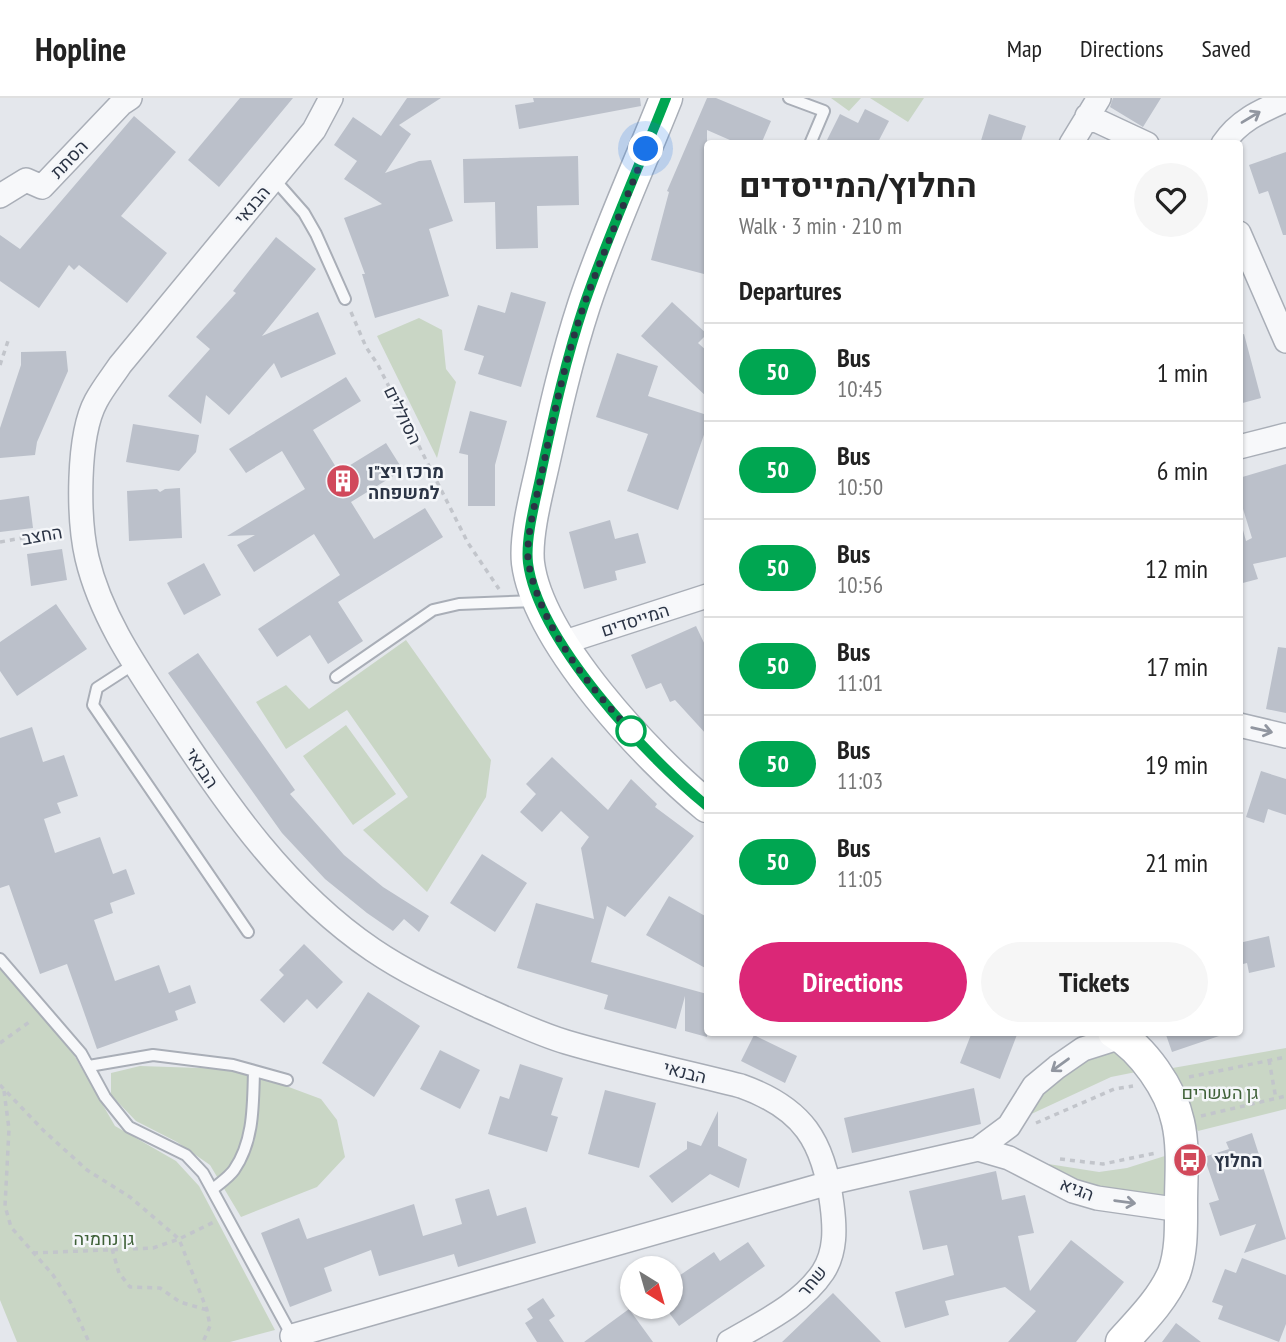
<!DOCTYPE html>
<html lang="en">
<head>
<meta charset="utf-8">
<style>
  body { margin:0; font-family:"PT Sans Narrow",Heebo,sans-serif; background:#f6f6f6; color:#222; height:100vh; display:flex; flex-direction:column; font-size:26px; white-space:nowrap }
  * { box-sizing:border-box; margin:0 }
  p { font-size:23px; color:#767676 }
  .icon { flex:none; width:38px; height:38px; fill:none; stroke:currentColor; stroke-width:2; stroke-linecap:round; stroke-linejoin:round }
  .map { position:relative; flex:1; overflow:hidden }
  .drawer { position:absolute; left:704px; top:42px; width:539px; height:896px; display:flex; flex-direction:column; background:#fff; border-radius:7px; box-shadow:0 2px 5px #0004 }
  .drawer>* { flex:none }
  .badge { padding:0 14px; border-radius:23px; font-size:24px; line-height:46px }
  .needle { width:46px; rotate:143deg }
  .tools { position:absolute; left:620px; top:1158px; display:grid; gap:14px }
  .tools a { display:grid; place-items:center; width:63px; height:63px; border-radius:50%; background:#fff; box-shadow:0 2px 5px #0004; font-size:35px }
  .you { position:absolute; width:35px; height:35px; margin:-18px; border:5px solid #fff; border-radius:50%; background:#1a73e8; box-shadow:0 0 0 10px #1a73e833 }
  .map>.badge { position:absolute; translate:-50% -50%; box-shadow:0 0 0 4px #fff }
  h2 { padding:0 35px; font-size:26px; line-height:63px }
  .round { display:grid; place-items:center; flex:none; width:74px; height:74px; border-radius:37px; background:#f6f6f6 }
  .summary { display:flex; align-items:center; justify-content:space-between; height:119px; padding:0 35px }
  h1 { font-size:33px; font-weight:700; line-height:52px }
  .button { display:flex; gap:14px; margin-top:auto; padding:14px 35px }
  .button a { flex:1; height:80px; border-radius:42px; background:#db2777; color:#fff; font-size:28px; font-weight:700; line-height:80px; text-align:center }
  .button a+a { background:#f6f6f6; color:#222 }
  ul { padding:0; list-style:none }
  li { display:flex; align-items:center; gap:21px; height:98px; padding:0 35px; border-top:2px solid #e0e0e0 }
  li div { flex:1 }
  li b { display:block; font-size:26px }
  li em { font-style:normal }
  li .badge { min-width:77px; font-weight:700; text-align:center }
  header { display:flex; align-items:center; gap:42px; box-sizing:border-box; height:98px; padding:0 35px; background:#fff; border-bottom:2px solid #e0e0e0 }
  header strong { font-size:33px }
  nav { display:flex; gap:38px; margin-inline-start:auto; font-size:24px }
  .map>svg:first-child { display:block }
  .green { fill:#c9d6c5 }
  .building { fill:#bbc0ca }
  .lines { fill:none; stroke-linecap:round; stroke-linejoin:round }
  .lane-casing { stroke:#a9aeb7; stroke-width:14 }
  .street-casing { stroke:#a9aeb7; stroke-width:26 }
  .secondary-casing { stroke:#a9aeb7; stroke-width:35 }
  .path { stroke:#c2c5cb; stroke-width:3.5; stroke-dasharray:5 5; stroke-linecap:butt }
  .lane { stroke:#f7f8fa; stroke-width:10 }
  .street { stroke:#f7f8fa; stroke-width:23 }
  .secondary { stroke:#fff; stroke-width:32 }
  .oneway { stroke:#9196a0 }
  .line-casing { stroke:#fff; stroke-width:16 }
  .line { stroke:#00a651; stroke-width:10 }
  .walk { stroke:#2b3445; stroke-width:7; stroke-dasharray:0 12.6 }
  .stop-dot { fill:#fff; stroke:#00a651; stroke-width:3.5 }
  .labels { text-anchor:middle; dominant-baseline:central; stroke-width:5; stroke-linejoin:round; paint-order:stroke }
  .street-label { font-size:18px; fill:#2b3445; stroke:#f4f6f9 }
  .poi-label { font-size:18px; font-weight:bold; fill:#2b3445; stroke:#f4f6f9; text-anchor:start }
  .park-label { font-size:18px; fill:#3f6138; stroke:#f4f6f9 }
</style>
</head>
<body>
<header>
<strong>Hopline</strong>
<nav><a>Map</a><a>Directions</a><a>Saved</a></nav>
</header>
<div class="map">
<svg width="1286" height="1244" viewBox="0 0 1286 1244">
  <rect width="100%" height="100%" fill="#e4e7ec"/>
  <path class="green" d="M831,0H861L849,13Z
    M870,0H924L908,24Z
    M419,220L442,232L446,271L456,284L437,360L377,238Z
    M406,542L491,662L486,699L427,794L363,732L408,699L347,612L286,651L256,604L286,587L309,611Z
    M346,627L396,696L353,727L303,658Z
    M0,868L74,957L115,1028L176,1063L199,1088L275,1232L230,1244H17L0,1202Z
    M1120,950L1141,973L1111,979L1027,1018L1046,988L1091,955Z
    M1286,950V1011L1198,1033L1167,971Z
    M140,968L231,971L270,982L321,1001L337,1022L345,1059L317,1089L241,1119L210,1067L177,1044L136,1023L111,997V975Z
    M1171,1056L1168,1101L1106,1093L1077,1085L1042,1065L1099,1074L1127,1070Z"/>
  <path class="building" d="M240,0H293L219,89L188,62Z
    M407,0H441L399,27L411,36L385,75L419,63L431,62L453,123L429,131L449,198L375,220L362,176H365L344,120L382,106L344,81L357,63L334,47L353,19L381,38Z
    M533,0H640L641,8L519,31L515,7L534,4Z
    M707,0H716L771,23L761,46H739L707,32V167L704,176L651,162L669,94L667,93Z
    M1113,0H1161L1143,29L1110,9Z
    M865,11L889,23L877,46H825L840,16L858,25Z
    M989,16L1026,28L1020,46H980Z
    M134,18L176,54L121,118L167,155L127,205L79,167L74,172L69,167L39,210L0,183V137L20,151Z
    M1286,54V137H1283L1268,93L1259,96L1249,67Z
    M578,58L579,107L537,108L538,150L496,151L495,104L464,105L463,61Z
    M276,139L316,171L262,238L318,214L336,256L281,280L274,265L229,317L206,297L201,326L168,298L210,251L196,239L236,195L233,193Z
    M511,194L546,204L521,289L478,276L484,258L464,252L478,207L505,215Z
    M672,204L707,236L698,245L707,253V299L641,238Z
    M1244,236L1261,300L1239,306V237Z
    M66,253L68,273L37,344L35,357L0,360V330L21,267V254Z
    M617,255L658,268L648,298L707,317V328L678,412L627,393L648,336L596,319Z
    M346,279L361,303L313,332L339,374L386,345L403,372L351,404L374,441L425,410L443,439L338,504L363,543L328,566L310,537L277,559L258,531L340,477L314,436L254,474L237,447L255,437L227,438L305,391L282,353L246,375L229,351Z
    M470,313L507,323L495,367V408H468V357L459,355Z
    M133,326L199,337L196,354L179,373L126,364Z
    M1286,366V459L1253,466L1258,481L1239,486V433L1243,432L1246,443L1252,440L1239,398V380Z
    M180,390L182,440L129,443L127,393L157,391L160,394L165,391Z
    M29,398L33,430L0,434V402Z
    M610,422L615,441L638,435L646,465L615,473L617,482L584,491L569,434Z
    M62,451L67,482L31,488L27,456Z
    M204,465L221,497L184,517L167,485Z
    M56,506L87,551L17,598L0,573V544Z
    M696,528L707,551V637L675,602L670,604L661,585L646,591L631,557Z
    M1278,549L1286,550V615L1266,611Z
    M198,555L295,692L290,696L344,757L383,789L429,818L419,834L404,821L393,833L367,815L325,781L282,735L168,575Z
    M32,629L43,664L64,657L78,698L57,705L61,715L44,721L55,755L100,739L113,776L126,771L135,796L110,805L113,815L94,822L115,883L159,867L169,895L190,887L196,905L175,913L178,922L97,951L67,866L40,876L9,787L0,790V640Z
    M552,659L608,712L631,681L657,706L655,709L694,738L625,819L607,808L591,864L707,896V939L685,933V898L676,931L604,911L608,897L517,870L536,805L594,821L581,750L589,739L561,713L542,734L520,714L536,696L526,686Z
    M1261,673L1286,681V717L1268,711L1264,725L1246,719Z
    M482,756L527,785L495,834L450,805Z
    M669,798L707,819V871L646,837Z
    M1269,838L1275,869L1249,875L1247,865L1239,867V845Z
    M304,846L343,884L317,911L307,901L284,925L260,902L284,877L279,872Z
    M368,894L420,928L374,999L322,965Z
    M972,934H1018L1000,981L960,965Z
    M1165,934H1221L1222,937L1172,954Z
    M754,937L797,958L785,985L741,963Z
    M440,952L480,972L460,1011L420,991Z
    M520,966L563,980L551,1017L558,1019L547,1054L488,1036L500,998L509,1001Z
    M974,990L981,1026L852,1055L844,1020Z
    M605,992L656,1005L639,1070L588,1056Z
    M718,1013V1048L747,1061L739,1090L710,1076L672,1105L649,1078L687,1051V1043L701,1048Z
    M1252,1035L1286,1141L1244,1155L1256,1126L1220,1138L1209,1105L1219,1102L1204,1059L1229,1051L1226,1044Z
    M996,1073L1002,1102L1025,1097L1034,1135L1018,1138L1030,1193L1071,1142L1124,1184L1076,1244H1008L1036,1213L1005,1189L945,1203L949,1217L905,1230L895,1194L954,1177L947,1147L923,1152L909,1093Z
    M489,1091L497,1118L526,1109L536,1145L458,1169L454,1156L379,1178L371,1152L324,1170L332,1193L290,1209L261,1135L299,1120L307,1141L414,1106L423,1138L462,1126L455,1101Z
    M748,1144L765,1168L679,1228L670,1216V1184L714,1154L720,1163Z
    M1242,1160L1286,1177V1226L1279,1244L1218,1221L1223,1208L1212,1204L1225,1171L1236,1175Z
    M833,1195L881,1244H782L803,1224Z
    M543,1200L555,1218L549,1222L564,1244H537L525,1225L533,1220L527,1211Z
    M629,1211L653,1244H584Z
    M1176,1225L1201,1244H1162Z"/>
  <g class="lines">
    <g class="lane-casing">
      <path id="lane" d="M789,0L824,13L810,46
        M274,81L304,115L316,136L345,201
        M134,566L97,590L93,607L248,834
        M336,579L433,512L459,506L536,503
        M0,861L81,955L105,999L129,1029L186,1057L203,1075L292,1238
        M89,968L153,957L233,967L287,982
        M213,1091C220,1085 229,1079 234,1072C254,1043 253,1007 254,973"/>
    </g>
    <g class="street-casing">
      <path id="street" d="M331,0L314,32L120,267C112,279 103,290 96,303C77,338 78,421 87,460C101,519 136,569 169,619C226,706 286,793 373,852C407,875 444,892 480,909C508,921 536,935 566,944C623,961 683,973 741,988C803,1010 824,1043 832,1107C835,1130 836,1154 823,1174C801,1207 761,1225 729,1244
        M1087,18L1147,46
        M1071,46L1099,0
        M1223,46C1239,22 1261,13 1286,2
        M0,98L26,82L42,89L121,6L130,0
        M1239,135L1286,243
        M1239,349L1286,337
        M562,545L707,498
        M1239,627L1286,638
        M1121,939L1083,951L1057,969L1034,988L1009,1028L978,1051L1009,1060L1073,1093L1097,1100L1181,1112
        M295,1244L292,1238L829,1085L978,1051"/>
    </g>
    <g class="secondary-casing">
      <path id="secondary" d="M666,0C639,68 607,137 584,207C567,259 555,312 543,366C537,393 525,437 528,465C538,543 647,659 707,708
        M1114,934C1143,951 1171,991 1178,1024C1184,1050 1181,1079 1181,1105C1181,1128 1182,1153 1174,1175C1163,1201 1141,1223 1122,1244"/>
    </g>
    <path class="path" d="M351,214L366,249L378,267L468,445L499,491
      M0,267L9,240
      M0,444L61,433
      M0,945L32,922
      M1269,962L1276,1001
      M1189,979L1286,959
      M0,987L44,1033L87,1072L130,1099L179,1141L207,1212L210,1228L203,1244
      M4,993L9,1031L5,1108L11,1129L53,1177L71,1205L89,1244
      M1201,1018L1286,998
      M1036,1025L1114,991L1133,988
      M1060,1061L1103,1066L1156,1055
      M112,1151L119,1175L130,1189L160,1190L180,1204L207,1212
      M33,1155L153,1150L179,1141L214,1124"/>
    <use href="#lane" class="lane"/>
    <use href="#street" class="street"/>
    <use href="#secondary" class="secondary"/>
  </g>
  <defs><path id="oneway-shaft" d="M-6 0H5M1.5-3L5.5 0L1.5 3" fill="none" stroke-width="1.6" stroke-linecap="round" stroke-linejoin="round" transform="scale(1.75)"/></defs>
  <g class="oneway">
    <use href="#oneway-shaft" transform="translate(1251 19) rotate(-31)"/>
    <use href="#oneway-shaft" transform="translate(1262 632) rotate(13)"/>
    <use href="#oneway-shaft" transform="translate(1060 967) rotate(144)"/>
    <use href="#oneway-shaft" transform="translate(1125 1104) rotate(8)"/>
  </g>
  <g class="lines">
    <g class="line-casing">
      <path id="line" d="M666,0C639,69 608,137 584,207C566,261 554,315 542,371C537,397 525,439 528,465C538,543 647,659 707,708"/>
    </g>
    <use href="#line" class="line"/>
    <path class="walk" d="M631,633L634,636C589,589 543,532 529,468C524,445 536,402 541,379C553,320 565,261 585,204C604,153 626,102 646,51"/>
  </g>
  <defs>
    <g id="building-disc" transform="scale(1.75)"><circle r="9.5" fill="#d1495b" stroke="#f4f6f9"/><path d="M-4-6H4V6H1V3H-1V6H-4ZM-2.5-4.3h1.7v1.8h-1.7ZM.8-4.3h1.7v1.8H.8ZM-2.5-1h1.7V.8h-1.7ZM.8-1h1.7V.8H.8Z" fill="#fff"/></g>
    <g id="bus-disc" transform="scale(1.75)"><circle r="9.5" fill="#d1495b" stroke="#f4f6f9"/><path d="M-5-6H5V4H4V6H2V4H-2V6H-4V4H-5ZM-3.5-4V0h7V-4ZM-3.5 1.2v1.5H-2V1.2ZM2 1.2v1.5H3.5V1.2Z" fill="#fff"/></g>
  </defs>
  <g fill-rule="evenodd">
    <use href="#building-disc" x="343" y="383"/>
    <use href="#bus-disc" x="1190" y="1062"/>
  </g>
  <circle class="stop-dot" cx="631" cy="633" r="14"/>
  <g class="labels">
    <g class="street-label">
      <text transform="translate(69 61) rotate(-46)">הסתת</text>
      <text transform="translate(252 107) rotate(-50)">הבנאי</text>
      <text transform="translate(403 317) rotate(64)">הסוללים</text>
      <text transform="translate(42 437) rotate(-10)">החצב</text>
      <text transform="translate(635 522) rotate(-18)">המייסדים</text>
      <text transform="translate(202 670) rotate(56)">הבנאי</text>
      <text transform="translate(685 974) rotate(14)">הבנאי</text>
      <text transform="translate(1077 1091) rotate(21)">הגיא</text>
      <text transform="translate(812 1183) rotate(-51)">שחר</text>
    </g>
    <g class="poi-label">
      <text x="368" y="373">מרכז ויצ"ו<tspan x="368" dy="21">למשפחה</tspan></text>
      <text x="1214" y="1062">החלוץ</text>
    </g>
    <g class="park-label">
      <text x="1220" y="994">גן העשרים</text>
      <text x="104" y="1140">גן נחמיה</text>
    </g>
  </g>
</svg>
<div class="tools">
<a><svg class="needle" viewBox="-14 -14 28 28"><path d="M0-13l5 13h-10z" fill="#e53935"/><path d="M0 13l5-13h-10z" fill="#767676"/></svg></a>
</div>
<div class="you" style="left:646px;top:51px"></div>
<section class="drawer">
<div class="summary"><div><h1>החלוץ/המייסדים</h1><p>Walk · 3 min · 210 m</p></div><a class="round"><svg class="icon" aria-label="heart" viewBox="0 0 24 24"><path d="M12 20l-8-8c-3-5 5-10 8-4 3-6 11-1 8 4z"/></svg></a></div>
<h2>Departures</h2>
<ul>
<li><span class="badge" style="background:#00a651;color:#fff">50</span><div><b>Bus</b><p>10:45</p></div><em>1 min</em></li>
<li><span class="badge" style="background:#00a651;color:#fff">50</span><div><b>Bus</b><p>10:50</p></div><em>6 min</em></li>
<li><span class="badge" style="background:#00a651;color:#fff">50</span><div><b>Bus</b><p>10:56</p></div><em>12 min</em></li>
<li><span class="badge" style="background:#00a651;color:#fff">50</span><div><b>Bus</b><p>11:01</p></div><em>17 min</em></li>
<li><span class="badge" style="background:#00a651;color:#fff">50</span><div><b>Bus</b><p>11:03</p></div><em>19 min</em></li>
<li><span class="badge" style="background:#00a651;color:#fff">50</span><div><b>Bus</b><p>11:05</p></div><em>21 min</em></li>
</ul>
<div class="button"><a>Directions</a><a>Tickets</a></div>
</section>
</div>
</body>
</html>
